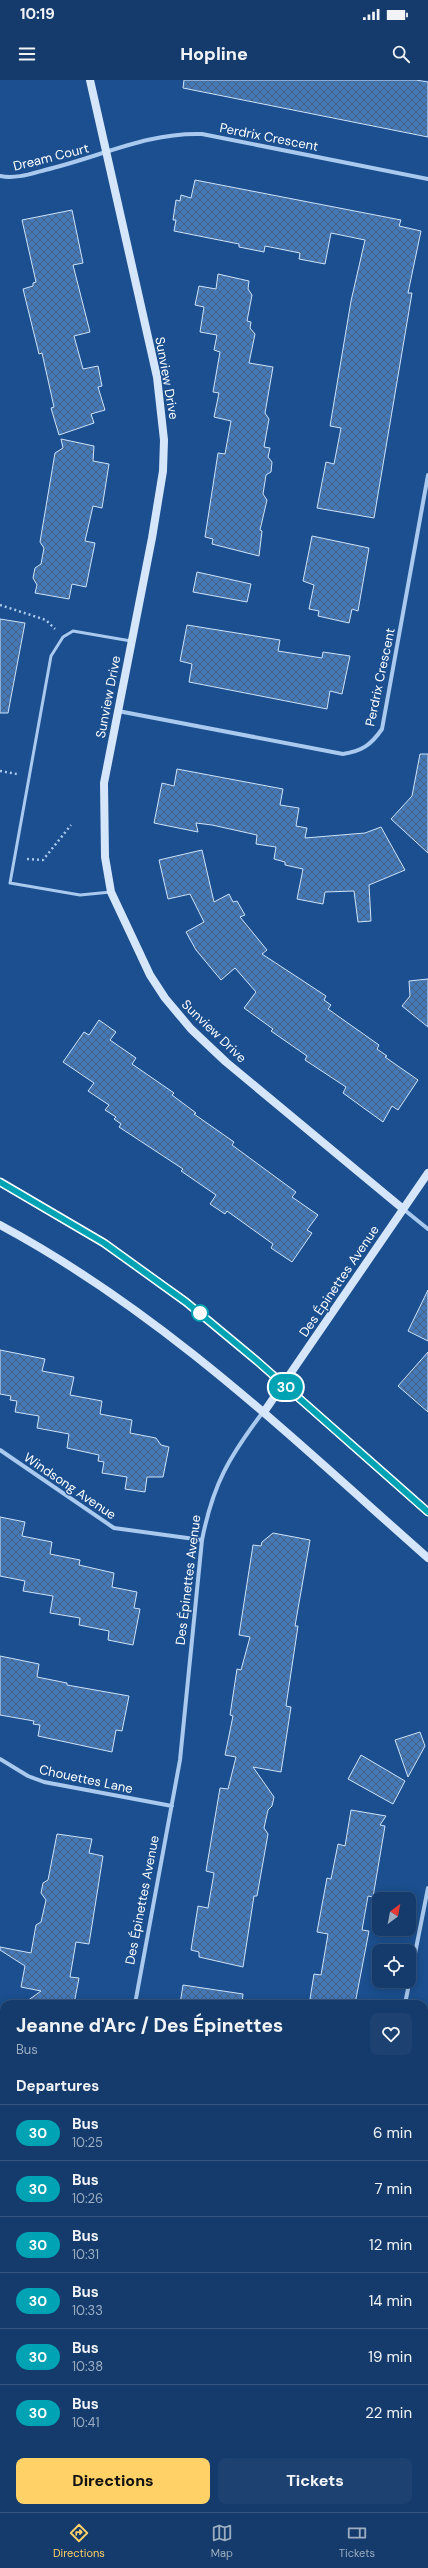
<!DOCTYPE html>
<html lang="en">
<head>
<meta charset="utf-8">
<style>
  body { margin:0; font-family:"DM Sans",sans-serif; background:#1d4271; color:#f1f3f6; height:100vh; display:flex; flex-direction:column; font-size:15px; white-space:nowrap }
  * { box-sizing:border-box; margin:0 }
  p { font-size:13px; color:#9dadc1 }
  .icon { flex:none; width:22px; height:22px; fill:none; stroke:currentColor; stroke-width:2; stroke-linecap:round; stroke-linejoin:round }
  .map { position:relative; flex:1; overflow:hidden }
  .side { position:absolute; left:0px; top:1920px; width:428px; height:512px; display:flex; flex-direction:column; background:#143b6b; border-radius:12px 12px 0 0; box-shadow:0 2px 10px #0003,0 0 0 1px #33557e }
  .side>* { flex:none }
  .badge { padding:0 8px; border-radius:13px; font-size:14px; line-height:26px }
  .needle { width:26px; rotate:32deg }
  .fabs { position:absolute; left:372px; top:1812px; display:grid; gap:8px }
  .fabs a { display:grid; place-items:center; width:44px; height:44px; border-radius:8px; background:#143b6b; box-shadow:0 2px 10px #0003,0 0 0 1px #33557e; font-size:20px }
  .map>.badge { position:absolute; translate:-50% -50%; box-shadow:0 0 0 2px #fff }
  h2 { padding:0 16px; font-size:15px; line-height:36px }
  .round { display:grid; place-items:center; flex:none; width:42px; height:42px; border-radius:8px; background:#1d4271 }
  .overview { display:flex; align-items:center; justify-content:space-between; height:68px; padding:0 16px }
  h1 { font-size:19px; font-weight:800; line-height:30px }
  .action { display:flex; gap:8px; margin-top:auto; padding:8px 16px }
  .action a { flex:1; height:46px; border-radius:8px; background:#ffd166; color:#111; font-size:16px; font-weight:800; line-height:46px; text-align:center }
  .action a+a { background:#1d4271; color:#f1f3f6 }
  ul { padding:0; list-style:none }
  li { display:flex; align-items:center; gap:12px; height:56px; padding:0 16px; border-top:1px solid #33557e }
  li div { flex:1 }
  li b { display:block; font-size:15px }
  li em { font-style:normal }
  li .badge { min-width:44px; font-weight:700; text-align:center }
  .status { display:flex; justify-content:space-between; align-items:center; height:28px; padding:0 20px; background:#143b6b; direction:ltr }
  .status svg { height:11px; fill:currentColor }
  header { display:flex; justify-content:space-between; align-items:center; height:52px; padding:0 16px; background:#143b6b; font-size:18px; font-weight:800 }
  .dock { display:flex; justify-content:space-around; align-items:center; height:56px; border-top:1px solid #33557e; background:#143b6b; font-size:11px; color:#9dadc1 }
  .dock a { display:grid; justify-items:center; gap:2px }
  .dock .on { color:#ffd166 }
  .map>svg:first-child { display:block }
  .building { fill:url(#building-cross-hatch); stroke:#cfe3fa }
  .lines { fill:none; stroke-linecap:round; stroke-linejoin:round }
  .path { stroke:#a9c9ee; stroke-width:2.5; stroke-dasharray:2 3; stroke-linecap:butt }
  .lane { stroke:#a9c9ee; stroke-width:3 }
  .street { stroke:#a9c9ee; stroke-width:4 }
  .secondary { stroke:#d6e6fa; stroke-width:8 }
  .line-casing { stroke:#fff; stroke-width:9 }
  .line { stroke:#00a3b4; stroke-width:6 }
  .stop-dot { fill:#fff; stroke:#00a3b4; stroke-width:2 }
  .labels { text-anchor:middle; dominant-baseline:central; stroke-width:3; stroke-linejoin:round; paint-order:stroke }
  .street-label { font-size:13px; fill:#fff; stroke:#1b4f8f }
</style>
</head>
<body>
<div class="status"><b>10:19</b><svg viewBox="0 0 49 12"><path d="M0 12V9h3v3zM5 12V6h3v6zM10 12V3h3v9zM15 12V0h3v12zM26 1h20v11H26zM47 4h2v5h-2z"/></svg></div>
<header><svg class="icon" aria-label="menu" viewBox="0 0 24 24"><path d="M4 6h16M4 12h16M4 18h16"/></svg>Hopline<svg class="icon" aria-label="search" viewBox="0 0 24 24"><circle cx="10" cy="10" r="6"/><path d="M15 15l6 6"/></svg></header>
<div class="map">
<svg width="428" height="2432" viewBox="0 0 428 2432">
  <defs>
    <pattern id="building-cross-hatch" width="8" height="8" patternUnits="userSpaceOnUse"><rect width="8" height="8" fill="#4478b7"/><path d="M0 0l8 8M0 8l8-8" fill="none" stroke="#486282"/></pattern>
  </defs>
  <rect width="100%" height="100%" fill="#1b4f8f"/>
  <path class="building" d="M184,0H416L428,2V57L183,8Z
    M195,100L401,140L399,146L421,151L408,213H412L374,438L317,428L326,382L334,384L341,348L330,346L351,221L365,160L331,153L325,184L299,179L300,173L265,166L264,172L239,167V164L174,151L176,140H173L176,120L180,121L181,115L191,118Z
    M72,130L83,183L73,185L90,252L74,256L83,289L98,286L102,306L98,307L105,330L91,334L94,343L59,355L51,328L54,327L42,273L39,274L23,209L33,206V203L36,202L22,140Z
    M218,194L249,201L248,209L252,215L247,241L251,242L250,248L255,254L249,283L273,287L265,333L269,339L264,367L270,368L268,377L272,382L271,392L266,395L263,414L267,420L260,450L262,451L259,476L212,464L213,459L205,457L218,373L225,374L231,341L214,337L219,313L213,312L220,272L214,270L217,255L200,252L204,227L195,225L199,206L216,209Z
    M61,359L94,366L93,381L109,384L102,428L93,426L85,461L95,463L86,507L72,504L69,519L35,513L37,505L33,498L35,488L41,484L44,468L40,462L55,373L63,368Z
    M312,456L369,468L358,531L352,529L349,543L318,536L319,531L309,529L314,505L303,501Z
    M197,492L251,504L247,522L193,512Z
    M0,539L25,543L8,633H0Z
    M187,545L280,560L278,571L322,578L323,572L350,576L342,614L330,611L327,629L189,602L192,584L180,581Z
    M420,674H428V773L391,739L412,716Z
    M177,689L283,709L280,725L299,728L296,746L307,748L305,758L365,753L381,747L405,790L369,805L371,841L358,842L354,811L325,812L323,824L297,819L303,789L285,785V782L274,779L276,767L256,764L257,755L212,745L196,743L198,752L154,743L162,703L174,706Z
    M202,770L214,822L229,814L233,822L237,821L245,835L240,837L267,870L262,874L326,916L324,920L331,925L328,929L379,965L377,969L387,976L385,977L418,1000L398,1030L392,1026L383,1042L343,1013L346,1007L305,980L307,976L271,951L273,949L244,928L256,912L235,888L221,900L196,870L186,852L204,842L190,814L168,819L159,780Z
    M428,899V947L402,926L410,916L409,901Z
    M99,940L116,952L110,960L136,978L132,984L174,1013L172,1015L196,1033L194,1034L234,1062L232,1065L296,1112L292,1117L318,1135L307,1150L312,1153L292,1182L271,1168L273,1164L227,1131L225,1134L210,1124L216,1115L181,1091L183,1089L119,1047L121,1044L114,1039L116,1037L105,1030L109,1025L88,1011L94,1003L63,982L84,952L89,955Z
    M428,1210V1261L408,1251Z
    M0,1270L45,1279L42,1291L74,1297L70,1315L102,1321L100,1334L132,1340L130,1353L156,1358L161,1365L169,1367L163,1397H147L145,1412L125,1409L127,1397L102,1393L104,1382L98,1381L99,1375L67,1368L69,1354L37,1348L39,1336L15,1332L17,1321L10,1320L11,1316L0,1314Z
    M428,1272V1332L398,1306Z
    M0,1437L25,1442L22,1456L52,1462L50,1474L80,1480L79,1485L114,1493L112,1507L137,1512L134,1528L140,1529L133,1565L108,1560L109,1551L79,1545L80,1538L50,1533L53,1516L23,1511L25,1501L0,1496Z
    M273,1453L310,1460L295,1546H298L286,1626L291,1627L281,1692L253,1687L274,1717L272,1726L268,1730L264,1748L268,1754L257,1816H254L243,1887L199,1877V1872L191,1870L198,1826L208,1828L214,1793L206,1791L220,1708L228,1709L236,1677L225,1675L233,1636L230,1635L237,1589L241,1590L250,1557L239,1555L253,1465L261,1466L262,1462Z
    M0,1576L39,1584L37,1597L67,1603V1605L129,1616L122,1651L116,1650L112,1672L38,1656L40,1645L33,1644L34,1641L0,1635Z
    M420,1652L425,1666L408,1697L395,1660Z
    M361,1675L405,1701L393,1724L348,1699Z
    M351,1730L386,1736L380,1745L385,1746L373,1817L368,1816L362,1850L369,1851L355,1924H335L310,1919L314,1894L321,1895L328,1854L317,1852L327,1798L331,1799L338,1764L345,1766Z
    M57,1754L92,1759L89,1773L103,1776L89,1864L76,1862L70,1897L79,1898L74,1924H23L41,1911L21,1907L25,1886L0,1870V1867L31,1873L36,1845L41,1842L46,1820L41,1813L43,1803L48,1800Z
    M183,1905L243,1914L242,1924H180Z"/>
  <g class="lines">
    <path class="path" d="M0,525L46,540L55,549
      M0,691L17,694
      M27,779L43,780L71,745"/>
    <path class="lane" d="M111,812L80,815L10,803L51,576L63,557L73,551L131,561
      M424,2420L428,2421"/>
    <path class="street" d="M0,96C16,99 30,94 45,90C97,78 148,52 202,54L428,99
      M118,631L343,674C362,671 371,665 382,649L428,395
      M402,1128L428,1149
      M0,1370L114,1448L202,1460
      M0,1679L28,1696L44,1702L172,1726
      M135,1924L180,1680L202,1460C213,1404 229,1377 263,1332
      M405,1924L428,1808
      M0,2001H4
      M0,2259H4
      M424,2283L428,2284
      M41,2432L42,2428
      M309,2432V2428"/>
    <path class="secondary" d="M90,0L157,297L164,360L163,391L152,458L104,703L105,777L111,812L150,895L165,918L191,949L226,982L402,1128
      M0,1102L104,1163L186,1222L257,1281L428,1432
      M0,1145C162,1232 291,1357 428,1478
      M264,1332L428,1093"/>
  </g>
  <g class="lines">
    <g class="line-casing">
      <path id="line" d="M0,1102L104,1163L186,1222L257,1281L428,1432"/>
    </g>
    <use href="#line" class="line"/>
  </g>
  <circle class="stop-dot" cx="200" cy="1233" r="8"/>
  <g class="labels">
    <g class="street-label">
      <text transform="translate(269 57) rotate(11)">Perdrix Crescent</text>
      <text transform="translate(51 77) rotate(-14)">Dream Court</text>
      <text transform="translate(167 298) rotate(80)">Sunview Drive</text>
      <text transform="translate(380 597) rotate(-78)">Perdrix Crescent</text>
      <text transform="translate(108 617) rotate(-79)">Sunview Drive</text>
      <text transform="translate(214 951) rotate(44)">Sunview Drive</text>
      <text transform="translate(339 1201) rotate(-56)">Des Épinettes Avenue</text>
      <text transform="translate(70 1406) rotate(34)">Windsong Avenue</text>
      <text transform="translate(188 1500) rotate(-83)">Des Épinettes Avenue</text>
      <text transform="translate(86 1699) rotate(12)">Chouettes Lane</text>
      <text transform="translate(142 1820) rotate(-79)">Des Épinettes Avenue</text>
    </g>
  </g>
</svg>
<div class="fabs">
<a><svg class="needle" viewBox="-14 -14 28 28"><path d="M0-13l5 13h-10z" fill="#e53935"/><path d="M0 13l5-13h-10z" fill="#9dadc1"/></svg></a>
<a><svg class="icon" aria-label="locate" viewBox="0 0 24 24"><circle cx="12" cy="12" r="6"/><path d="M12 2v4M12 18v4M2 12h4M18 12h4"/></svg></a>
</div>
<b class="badge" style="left:286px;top:1307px;background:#00a3b4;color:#fff">30</b>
<section class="side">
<div class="overview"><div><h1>Jeanne d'Arc / Des Épinettes</h1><p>Bus</p></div><a class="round"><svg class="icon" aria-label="heart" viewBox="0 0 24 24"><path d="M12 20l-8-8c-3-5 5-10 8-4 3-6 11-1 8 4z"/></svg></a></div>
<h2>Departures</h2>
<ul>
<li><span class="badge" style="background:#00a3b4;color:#fff">30</span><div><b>Bus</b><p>10:25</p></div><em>6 min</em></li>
<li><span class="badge" style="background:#00a3b4;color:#fff">30</span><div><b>Bus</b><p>10:26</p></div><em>7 min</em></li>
<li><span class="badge" style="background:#00a3b4;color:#fff">30</span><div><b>Bus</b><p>10:31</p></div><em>12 min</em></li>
<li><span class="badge" style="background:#00a3b4;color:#fff">30</span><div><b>Bus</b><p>10:33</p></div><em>14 min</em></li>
<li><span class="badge" style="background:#00a3b4;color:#fff">30</span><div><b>Bus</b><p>10:38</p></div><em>19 min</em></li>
<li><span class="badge" style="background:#00a3b4;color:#fff">30</span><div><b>Bus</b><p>10:41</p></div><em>22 min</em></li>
</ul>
<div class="action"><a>Directions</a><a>Tickets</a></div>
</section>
</div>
<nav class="dock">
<a class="on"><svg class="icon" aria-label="directions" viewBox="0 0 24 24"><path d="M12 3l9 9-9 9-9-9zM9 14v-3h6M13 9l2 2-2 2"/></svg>Directions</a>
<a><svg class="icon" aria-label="map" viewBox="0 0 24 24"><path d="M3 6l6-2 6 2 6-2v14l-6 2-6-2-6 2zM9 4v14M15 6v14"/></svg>Map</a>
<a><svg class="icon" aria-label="tickets" viewBox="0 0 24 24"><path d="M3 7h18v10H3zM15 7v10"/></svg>Tickets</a>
</nav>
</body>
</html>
